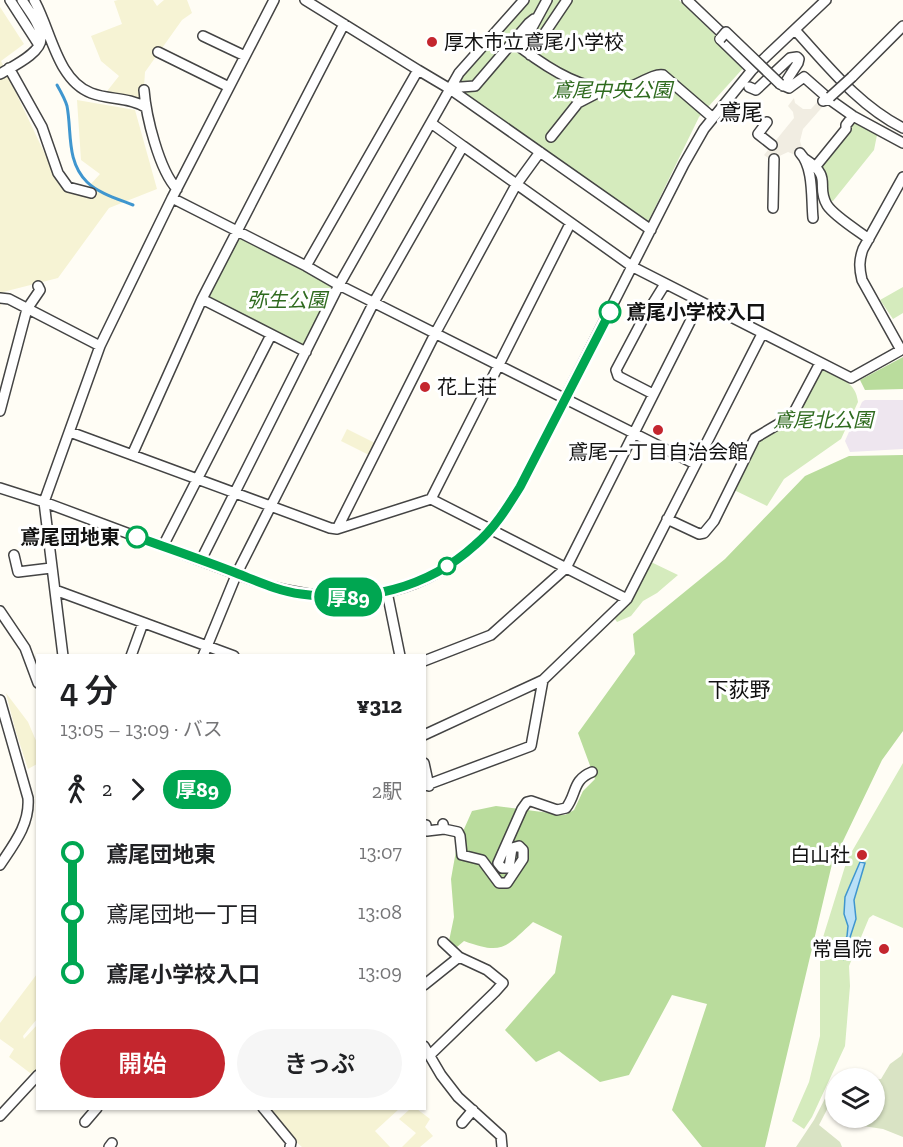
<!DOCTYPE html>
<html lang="ja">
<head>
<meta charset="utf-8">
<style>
  body { margin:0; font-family:"Zilla Slab","Noto Sans JP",serif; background:#f6f6f6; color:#202124; height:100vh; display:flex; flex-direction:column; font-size:22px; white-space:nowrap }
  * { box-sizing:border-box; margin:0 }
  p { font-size:20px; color:#757577 }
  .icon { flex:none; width:33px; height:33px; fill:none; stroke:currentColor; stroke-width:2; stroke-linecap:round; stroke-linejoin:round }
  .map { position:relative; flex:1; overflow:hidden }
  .drawer { position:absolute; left:36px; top:654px; width:390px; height:456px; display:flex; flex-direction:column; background:#fff; border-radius:0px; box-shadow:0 2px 4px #0004 }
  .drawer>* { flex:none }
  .badge { padding:0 12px; border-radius:20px; font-size:21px; line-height:39px }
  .fabs { position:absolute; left:825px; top:1068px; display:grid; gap:12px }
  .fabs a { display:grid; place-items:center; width:60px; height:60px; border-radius:50%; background:#fff; box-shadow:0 2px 4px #0004; font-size:30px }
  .map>.badge { position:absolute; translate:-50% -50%; box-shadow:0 0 0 3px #fff }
  .legs { display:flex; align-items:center; gap:9px; height:66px; padding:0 24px; font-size:20px }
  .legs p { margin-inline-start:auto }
  .overview { display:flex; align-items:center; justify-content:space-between; height:102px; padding:0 24px }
  h1 { font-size:33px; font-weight:600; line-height:45px }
  .action { display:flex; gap:12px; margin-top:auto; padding:12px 24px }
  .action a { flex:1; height:69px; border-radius:36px; background:#c4262e; color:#fff; font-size:24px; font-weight:600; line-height:69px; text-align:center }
  .action a+a { background:#f6f6f6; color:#202124 }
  ul { padding:0 24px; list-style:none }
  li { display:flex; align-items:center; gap:21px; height:60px; font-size:22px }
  li i { display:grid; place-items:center; width:9px; height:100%; margin:0 8px; background:currentColor }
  li i::after { content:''; width:15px; height:15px; margin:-8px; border:4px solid; border-radius:50%; background:#fff }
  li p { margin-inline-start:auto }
  li:first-child i { background:linear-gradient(#0000 50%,currentColor 0) }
  li:last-child i { background:linear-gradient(currentColor 50%,#0000 0) }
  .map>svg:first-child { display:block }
  .industrial { fill:#eee6ef }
  .farmland { fill:#f6f3d4 }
  .green { fill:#d5ebbd }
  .forest { fill:#b9dc9c }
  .cemetery { fill:#d9e3c4 }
  .plaza { fill:#f1ede2 }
  .water { fill:#b9e0f7; stroke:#3f96cf; stroke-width:1.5 }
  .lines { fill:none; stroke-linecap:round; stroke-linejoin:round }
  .stream { stroke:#3f96cf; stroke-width:3 }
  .minor-casing { stroke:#444; stroke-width:12 }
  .minor { stroke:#fff; stroke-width:9 }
  .minor-bridge-casing { stroke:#444; stroke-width:12; stroke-linecap:butt }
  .minor-bridge { stroke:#fff; stroke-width:9 }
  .line-1-casing { stroke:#fff; stroke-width:14 }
  .line-1 { stroke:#00a651; stroke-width:9 }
  .poi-dot { fill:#c4262e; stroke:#fff; stroke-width:2 }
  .stop-1-dot { fill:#fff; stroke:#00a651; stroke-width:3 }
  .labels { text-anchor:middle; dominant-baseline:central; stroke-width:6; stroke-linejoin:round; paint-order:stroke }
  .poi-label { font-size:20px; fill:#111; stroke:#fff; text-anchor:start }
  .park-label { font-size:20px; font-style:italic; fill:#2f6b1f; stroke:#fff }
  .stop-label { font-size:20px; font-weight:bold; fill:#111; stroke:#fff; text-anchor:start }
  .neighbourhood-label { font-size:21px; fill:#111; stroke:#fff }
  .quarter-label { font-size:22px; fill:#111; stroke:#fff }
</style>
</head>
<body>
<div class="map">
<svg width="903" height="1147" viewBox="0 0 903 1147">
  <rect width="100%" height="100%" fill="#fffdf5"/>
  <path class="industrial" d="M865,400H903V449L850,452L845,441L862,402Z"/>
  <path class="farmland" d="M118,0H153L157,6L164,0H187L192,13L182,20L145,72L143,102L104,95L119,76L101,61L91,36L122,24L114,1Z
    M0,7L24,44L1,61L60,186L80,196L100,174L81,160L77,100L135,110L157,189L109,208L58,278L3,292L0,308Z
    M347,429L375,443L369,455L341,441Z
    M6,693L28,722L37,743V764L28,769L15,729Z
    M37,974V1019L23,1036L24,1039L37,1025V1072L34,1076L9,1057L14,1049L0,1039V1023Z
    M267,1109H399L375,1131L390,1147H302L288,1135Z
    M410,1109H417L430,1119L425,1127L433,1136L420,1147H402L416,1133L399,1119Z"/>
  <path class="green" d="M522,0H679L746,65L699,117L647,224L456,88L461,73Z
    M857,118L878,130L874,150L833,201L828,200L820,168Z
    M240,238L335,285L303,348L210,298L209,295L237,240Z
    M903,287V313L893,319L880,300Z
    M824,370C840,378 856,382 858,402L841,439L784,479L767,506L734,490L757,443L761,439L795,420L820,371Z
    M651,562L678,575L657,593L643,601L631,616L617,622L615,619L616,614Z
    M903,763V928L873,915L869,918L849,966L850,986L845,1046L812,1117L804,1129L792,1121L809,1082L820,1036V947L847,860Z"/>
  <path class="forest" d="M903,357V389L865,390L860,380Z
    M903,455V731L882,760L832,864L765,1147H702L672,1110L707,1004L672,995L629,1075L600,1082L559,1051L536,1062L505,1030L555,973L562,936L533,922C505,948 502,955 464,941L457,947L449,941L454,917L451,879L457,845L472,811L496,806L565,815L574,810L583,791L595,779L578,733L635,654L633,634L725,559L805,476L849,456Z"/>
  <path class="cemetery" d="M903,1052V1137L883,1129L856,1125L857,1118H874L875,1080L881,1079L890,1064L901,1056Z
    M835,1079V1094L819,1125L840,1142L842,1147H796L814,1120Z"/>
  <path class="plaza" d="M794,98L795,103L803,109H811L820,99L825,104L803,129L800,141L803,151L798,156L788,152L771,160L764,155L794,118L793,112L788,106Z"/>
  <path class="water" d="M860,862L865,863L854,900L856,919L843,959L838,954L847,936L848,926L844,914L845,897Z"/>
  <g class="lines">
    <path class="stream" d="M57,85C61,92 65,99 67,106C72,132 66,161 87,182C98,193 118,199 133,205"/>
    <g class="minor-casing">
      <path id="minor" d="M10,0L39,45
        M34,0C51,30 57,80 91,93C109,100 129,97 145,107
        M305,0L418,70L306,266
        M547,0L521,48C549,69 587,94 623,89C635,87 653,73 663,75L713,118
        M687,0L728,39
        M795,30C828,66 858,105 903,128
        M203,36L245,56
        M720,39L752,70
        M158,52L229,87
        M530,55L567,0
        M9,68L42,127L58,173L68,187L91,193
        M418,70L450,89L651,230
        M0,74C11,67 42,53 41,38C41,25 28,10 22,0
        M852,77L903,26
        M780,84L789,88L804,77L829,99L830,97
        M453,85L461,87L475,86L529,23L534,19
        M749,87L756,90L790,58L797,57L799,59L798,63L783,86
        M144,90C146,116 159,170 177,189
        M823,101L829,99L853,116L903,143
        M767,122L758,134L772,145
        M431,123L463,146
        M551,137L578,103L605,89
        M800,153C814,168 811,199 813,218
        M805,159C834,178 815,185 827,205C834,216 857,230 869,239
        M816,166L846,129V125L853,116
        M172,198L306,266L339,285L695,464
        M773,208L774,159
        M0,298L9,299L100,346
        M202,299L306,352
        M901,350L862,280C859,268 859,260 863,249L903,177
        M653,394L618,376L616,370L642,321L665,284
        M0,411L27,309L40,290L38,286
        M70,432L330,528L337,529L431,499L570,224
        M132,455L202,299L344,24
        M0,488L44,502L266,585C343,606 414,601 475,545C494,529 506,508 520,487L684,164L704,129L752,70L826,0
        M431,499L627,599
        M667,519L699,534L704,533L714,521L755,438L792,416L820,363
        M337,529L436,332L516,185L540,152
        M163,546L271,335
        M14,555L18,572L51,568
        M201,560L339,285L459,73L524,0
        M55,590L234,656
        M387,592L400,656
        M0,611L25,648L38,683
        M63,656L44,502L100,346L172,198L274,0
        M131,656L143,623
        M203,656L237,573L374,302L463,146L633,267L851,378L903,349
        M424,661L491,635L566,568L700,302
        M0,700L28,798C30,824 14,844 0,865
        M424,735L543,680L627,599L762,334
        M424,763L429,786
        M424,786L531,746L543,680
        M426,825L427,831L444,829L443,824
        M444,829L458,832L460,836L462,855L482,860L499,883H507L523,859V850L519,846L512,848L509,868H502L498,863L522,809L527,802L531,801L557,810L566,808C577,794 572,780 592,772
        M443,942L459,957
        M424,985L459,957L487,970L503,983L495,992L430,1055
        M424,1046L441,1075L458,1097L501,1136L502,1147
        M263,1108L291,1142L290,1147
        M0,1116L38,1075
        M85,1122L97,1108
        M462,1123L473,1110
        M109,1147L112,1143"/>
    </g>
    <use href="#minor" class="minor"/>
    <g class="minor-bridge-casing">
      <path id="minor-bridge" d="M720,39L726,32L780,84
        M830,97L852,77"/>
    </g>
    <use href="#minor-bridge" class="minor-bridge"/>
  </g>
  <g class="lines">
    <g class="line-1-casing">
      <path id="line-1" d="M137,537C170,549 203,560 236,573C257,581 278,591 301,594C363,604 428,588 475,545C494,529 507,508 520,487L610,312"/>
    </g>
    <use href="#line-1" class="line-1"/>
  </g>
  <g class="poi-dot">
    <circle cx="432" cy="42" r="6"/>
    <circle cx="425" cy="387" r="6"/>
    <circle cx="658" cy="430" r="6"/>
    <circle cx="862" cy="855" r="6"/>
    <circle cx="884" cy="949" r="6"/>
  </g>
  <g class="stop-1-dot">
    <circle cx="610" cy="312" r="10"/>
    <circle cx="137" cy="537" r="10"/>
    <circle cx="447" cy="566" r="8"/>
  </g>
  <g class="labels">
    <g class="poi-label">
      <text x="444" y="42">厚木市立鳶尾小学校</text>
      <text x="437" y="387">花上荘</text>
      <text x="658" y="452" text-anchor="middle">鳶尾一丁目自治会館</text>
      <text x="850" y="855" text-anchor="end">白山社</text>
      <text x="872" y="949" text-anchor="end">常昌院</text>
    </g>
    <g class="park-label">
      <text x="612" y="90">鳶尾中央公園</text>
      <text x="287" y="300">弥生公園</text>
      <text x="823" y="420">鳶尾北公園</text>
    </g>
    <g class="stop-label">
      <text x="626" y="312">鳶尾小学校入口</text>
      <text x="120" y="537" text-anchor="end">鳶尾団地東</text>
    </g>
    <g class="neighbourhood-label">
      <text x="739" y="689">下荻野</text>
    </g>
    <g class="quarter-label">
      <text x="741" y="112">鳶尾</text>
    </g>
  </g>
</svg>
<div class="fabs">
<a><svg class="icon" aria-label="layers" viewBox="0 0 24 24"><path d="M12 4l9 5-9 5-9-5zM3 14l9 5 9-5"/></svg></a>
</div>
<b class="badge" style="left:348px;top:597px;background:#00a651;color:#fff">厚89</b>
<section class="drawer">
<div class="overview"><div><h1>4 分</h1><p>13:05 – 13:09 · バス</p></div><b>¥312</b></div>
<div class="legs"><svg class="icon" aria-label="walk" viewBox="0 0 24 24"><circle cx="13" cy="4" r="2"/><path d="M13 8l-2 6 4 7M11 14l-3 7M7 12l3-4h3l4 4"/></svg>2<svg class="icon" aria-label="forward" viewBox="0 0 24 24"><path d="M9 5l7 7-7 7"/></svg><b class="badge" style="background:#00a651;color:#fff">厚89</b><p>2駅</p></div>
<ul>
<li><i style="color:#00a651"></i><b>鳶尾団地東</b><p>13:07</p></li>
<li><i style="color:#00a651"></i><span>鳶尾団地一丁目</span><p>13:08</p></li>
<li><i style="color:#00a651"></i><b>鳶尾小学校入口</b><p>13:09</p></li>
</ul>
<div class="action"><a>開始</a><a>きっぷ</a></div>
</section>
</div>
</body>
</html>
